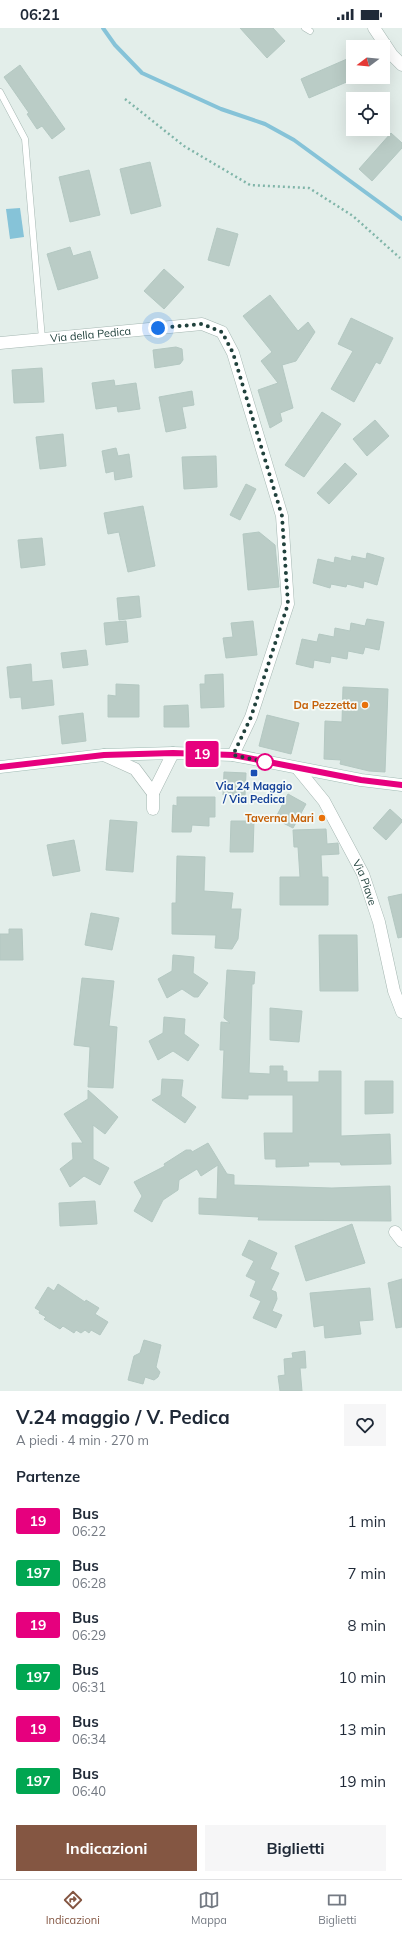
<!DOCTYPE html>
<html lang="it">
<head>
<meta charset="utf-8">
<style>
  body { margin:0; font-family:Mulish,sans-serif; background:#f6f6f7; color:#1f2937; height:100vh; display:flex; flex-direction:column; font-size:15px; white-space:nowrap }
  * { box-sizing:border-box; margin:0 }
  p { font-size:13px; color:#747a83 }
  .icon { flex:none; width:22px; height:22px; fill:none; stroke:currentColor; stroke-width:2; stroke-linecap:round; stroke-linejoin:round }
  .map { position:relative; height:1363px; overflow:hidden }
  .sheet { display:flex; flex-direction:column; background:#fff; flex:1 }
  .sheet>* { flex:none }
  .badge { padding:0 8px; border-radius:3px; font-size:14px; line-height:26px }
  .needle { width:26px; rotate:254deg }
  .buttons { position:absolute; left:346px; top:12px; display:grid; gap:8px }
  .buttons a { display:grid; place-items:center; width:44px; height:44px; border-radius:0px; background:#fff; box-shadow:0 4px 16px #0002; font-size:20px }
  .you { position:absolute; width:20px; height:20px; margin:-10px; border:3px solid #fff; border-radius:50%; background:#1a73e8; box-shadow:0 0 0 6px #1a73e833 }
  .map>.badge { position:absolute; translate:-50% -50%; box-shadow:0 0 0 2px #fff }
  h2 { padding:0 16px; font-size:15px; line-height:36px }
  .round { display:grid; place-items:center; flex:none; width:42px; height:42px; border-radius:0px; background:#f6f6f7 }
  .summary { display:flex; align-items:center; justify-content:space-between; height:68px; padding:0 16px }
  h1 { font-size:19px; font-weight:700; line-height:30px }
  .action { display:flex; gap:8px; margin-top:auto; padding:8px 16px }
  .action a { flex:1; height:46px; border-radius:0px; background:#845642; color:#fff; font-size:16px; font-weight:700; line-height:46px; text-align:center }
  .action a+a { background:#f6f6f7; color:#1f2937 }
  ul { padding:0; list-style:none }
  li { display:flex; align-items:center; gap:12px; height:52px; padding:0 16px }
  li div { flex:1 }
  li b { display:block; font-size:15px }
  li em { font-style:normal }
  li .badge { min-width:44px; font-weight:700; text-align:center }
  .status { display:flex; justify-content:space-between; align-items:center; height:28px; padding:0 20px; background:#fff; direction:ltr }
  .status svg { height:11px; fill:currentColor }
  .tabs { display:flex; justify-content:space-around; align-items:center; height:56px; border-top:1px solid #e0e1e3; background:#fff; font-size:11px; color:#747a83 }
  .tabs a { display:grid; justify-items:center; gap:2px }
  .tabs .on { color:#845642 }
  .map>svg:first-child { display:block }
  .water { fill:#86c3d8 }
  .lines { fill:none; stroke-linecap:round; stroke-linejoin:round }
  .stream { stroke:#86c3d8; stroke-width:4 }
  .building { fill:#baccc6; stroke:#b4c8c2 }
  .service-casing { stroke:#a5b7b2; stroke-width:7 }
  .minor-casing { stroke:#a5b7b2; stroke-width:13 }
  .secondary-casing { stroke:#a0bbb4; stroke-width:13 }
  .path { stroke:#80b5a9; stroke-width:2.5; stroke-dasharray:2 3; stroke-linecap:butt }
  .service { stroke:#fff; stroke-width:6 }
  .minor { stroke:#fff; stroke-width:12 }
  .secondary { stroke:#fff; stroke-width:12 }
  .line-casing { stroke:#fff; stroke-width:9 }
  .line { stroke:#e6007e; stroke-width:6 }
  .walk { stroke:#20413c; stroke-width:4; stroke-dasharray:0 7.2 }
  .food-dot { fill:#e8710a; stroke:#f4faf7; stroke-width:1.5 }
  .stop-dot { fill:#fff; stroke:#e6007e; stroke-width:2 }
  .transit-dot { fill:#1a4fb4; stroke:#f4faf7; stroke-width:1.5 }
  .labels { text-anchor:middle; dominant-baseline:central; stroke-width:3.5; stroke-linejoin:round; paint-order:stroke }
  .street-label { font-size:11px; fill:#20413c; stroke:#f4faf7 }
  .food-label { font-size:11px; font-weight:bold; fill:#c56008; stroke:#f4faf7; text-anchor:end }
  .transit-label { font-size:11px; font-weight:bold; fill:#164399; stroke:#f4faf7 }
</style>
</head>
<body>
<div class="status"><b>06:21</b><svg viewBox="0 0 49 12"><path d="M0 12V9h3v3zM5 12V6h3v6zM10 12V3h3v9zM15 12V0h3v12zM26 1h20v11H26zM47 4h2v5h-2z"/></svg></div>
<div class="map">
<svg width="402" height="1363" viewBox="0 0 402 1363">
  <rect width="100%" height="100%" fill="#e3eeea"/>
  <path class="water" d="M20,180L24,209L10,211L6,181Z"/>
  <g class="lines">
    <path class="stream" d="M103,0L115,17L142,45L221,81L265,96L294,112L402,191"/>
  </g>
  <path class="building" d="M240,0H273L285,13L267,30Z
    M347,31L353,44V49L356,50L309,70L301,51Z
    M20,37L65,101L52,111L42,98L37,101L27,86L29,85L4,49Z
    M391,105L402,115V120L372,153L359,141Z
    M150,134L161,178L131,186L120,141Z
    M89,142L100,187L70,194L59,149Z
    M217,200L238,206L229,238L208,232Z
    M70,219L73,228L90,223L98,250L58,262L47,226Z
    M164,241L184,259L164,281L144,263Z
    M270,267L298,303L308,294L315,304L296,333L282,337L293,380L280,385L282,393L270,400L258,362L278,355L261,333L272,324L243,288Z
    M351,290L393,310L380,336L376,334L354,374L331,361L353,323L338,316Z
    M176,319L182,321L183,332L180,336L155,340L153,322Z
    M42,340L44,374L14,375L12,342Z
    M114,352L115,358L136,355L140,381L118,384L117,378L96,381L92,355Z
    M192,363L194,377L182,379L186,400L166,404L159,369Z
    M322,384L341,396L304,449L285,437Z
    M375,392L389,408L367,428L353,411Z
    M63,406L66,438L40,441L36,409Z
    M116,420L118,428L129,426L132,449L115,452L114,443L106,445L102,423Z
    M216,428L217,459L184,461L182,429Z
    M345,435L357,446L329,476L317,465Z
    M246,456L256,461L240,492L230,487Z
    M143,478L155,538L128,544L119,504L108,506L104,485Z
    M259,504L275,517L279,559L248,562L243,506Z
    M42,510L45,537L21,540L18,512Z
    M367,525L384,530L377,557L364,553L363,560L347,556L346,559L331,556L330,560L313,555L318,531L334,535L335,529L351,533L352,528L366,531Z
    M139,568L141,589L119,592L117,570Z
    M367,591L384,594L379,622L365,619L363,626L348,623L347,631L331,628L330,635L314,632L313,640L296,636L302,611L317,614L319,606L334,609L335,600L350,603L351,595L365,598Z
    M126,593L128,614L106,617L104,595Z
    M253,593L257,627L226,630L223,610L233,609L231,595Z
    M86,622L88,637L63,640L61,625Z
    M31,636L32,654L52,652L54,677L22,681L21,669L10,670L7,639Z
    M223,646L224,679L201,680L200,656H205V647Z
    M116,656L139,657V689H108V667L116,668Z
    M343,659L388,661L385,744L369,743L340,736L341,732L324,731L325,693L342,694Z
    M188,677L189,699H164V678Z
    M83,685L86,713L62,716L59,688Z
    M267,687L299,695L291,726L259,718Z
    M224,744L246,745L245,768L223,767Z
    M288,766L306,776L293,800L275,791Z
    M177,769H215V789H209V798L192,797L191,804H172L173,777L177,778Z
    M390,781L402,792V794L386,812L373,800Z
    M110,792L137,794L133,844L106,842Z
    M231,793H254L253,824H230Z
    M326,801L327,816L338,815L339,826L321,827L322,849H328V877H280V849H300L298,819H294L293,802Z
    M74,812L80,843L53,848L47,817Z
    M177,828L205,829L204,863L233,865L231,881H241L238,911L232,921L215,920L216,907L172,906V875H176Z
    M402,866V909L398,910L388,869Z
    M91,885L119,890L112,922L85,917Z
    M9,901H22L23,932H0V906H9Z
    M319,907H357L358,963H320Z
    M173,927L194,929L193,945L208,955L198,969H194L182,961L167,970L158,951L172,943Z
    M227,942L255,944L254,956H252L249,1045L270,1046V1038H283V1043H287V1054H319V1043H341V1108L390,1106L391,1136L341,1137L340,1134H308L309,1138L276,1139V1131H265L264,1105H293V1067H248V1071L222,1070L224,1022H220L221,994L230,995L224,990Z
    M82,950L114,953L109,998L117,999L113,1060L88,1059L90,1019L74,1017Z
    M270,980L302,983L299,1014L270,1012Z
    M164,989L185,991L184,1006L199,1017L188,1033L173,1023L158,1032L149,1013L163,1005Z
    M162,1051L183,1052L181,1068L196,1079L185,1095L152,1072L161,1067Z
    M365,1053H393V1085L365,1086Z
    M88,1062L118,1089L105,1106L93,1097V1131L109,1140L100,1157L84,1148L70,1159L60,1141L73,1131L72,1115H83L64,1086L88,1071Z
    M208,1115L227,1146L234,1147V1157L332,1160L390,1158L391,1193L258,1192L259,1189L199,1186V1170L217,1171L218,1137L201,1148L197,1141L179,1152L178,1162L163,1172L152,1194L134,1183L142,1168L134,1154L165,1138L164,1136L186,1122H191L192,1124Z
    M95,1173L97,1196L60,1198L59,1175Z
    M352,1196L365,1235L306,1253L295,1218Z
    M249,1212L277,1225L270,1241L279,1245L271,1262L276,1264L277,1271L272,1283L282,1287L276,1300L253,1290L261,1273L250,1268L256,1253L246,1248L254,1233L242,1227Z
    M402,1251V1299L396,1300L388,1255Z
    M58,1256L85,1274L86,1272L99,1280L95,1286L108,1294L100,1307L91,1302L89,1305L85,1302L81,1305L76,1302L74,1305L63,1298L60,1301L44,1291L46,1289L39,1285L40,1283L35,1280L48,1259L54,1263Z
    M370,1260L373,1292L359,1293L361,1306L325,1310L324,1297L314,1299L310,1265Z
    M144,1312L161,1317L156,1339L160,1344L158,1349L154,1352L145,1349L143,1356L128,1352L134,1328L140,1325Z
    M305,1323L306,1340H300L302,1363H280L278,1348L285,1347L284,1331L293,1330L292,1325Z"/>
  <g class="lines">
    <g class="service-casing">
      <path id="service" d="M305,0L310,3
        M0,64L25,111L42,311"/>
    </g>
    <g class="minor-casing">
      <g id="minor">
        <path d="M374,0L392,27L402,37"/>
        <path id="s1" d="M0,315L202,296L222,304L233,325L282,488L288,576L251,689L233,727"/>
        <path d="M104,727L135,741L153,765L173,725"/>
        <path id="s2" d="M297,740L324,773L363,846L379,894L394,963L402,984"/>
        <path d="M153,765V781"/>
        <path d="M395,1204L402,1213"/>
      </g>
    </g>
    <g class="secondary-casing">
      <path id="secondary" d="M0,739L104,727L173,725L233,727L361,752L402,757"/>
    </g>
    <path class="path" d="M125,71L184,118L250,157L309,160L353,188L400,230"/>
    <use href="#service" class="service"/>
    <use href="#minor" class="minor"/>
    <use href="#secondary" class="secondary"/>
  </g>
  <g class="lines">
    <g class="line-casing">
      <path id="line" d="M0,739L104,727L173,725L233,727L361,752L402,757"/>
    </g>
    <use href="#line" class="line"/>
    <path class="walk" d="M158,300L202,296L222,304L233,325L282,488L288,576L251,689L233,727L271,735L265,734"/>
  </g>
  <g class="food-dot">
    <circle cx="365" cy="677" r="4"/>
    <circle cx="322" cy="790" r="4"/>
  </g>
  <circle class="stop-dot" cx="265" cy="734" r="8"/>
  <rect class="transit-dot" x="250" y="741" width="8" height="8" rx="2"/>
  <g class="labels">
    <g class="street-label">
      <text stroke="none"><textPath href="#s1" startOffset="91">Via della Pedica</textPath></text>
      <text stroke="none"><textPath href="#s2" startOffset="134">Via Piave</textPath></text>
    </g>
    <g class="food-label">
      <text x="357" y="677">Da Pezzetta</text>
      <text x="314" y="790">Taverna Mari</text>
    </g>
    <g class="transit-label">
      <text x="254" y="758">Via 24 Maggio<tspan x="254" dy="13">/ Via Pedica</tspan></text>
    </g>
  </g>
</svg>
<div class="buttons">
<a><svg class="needle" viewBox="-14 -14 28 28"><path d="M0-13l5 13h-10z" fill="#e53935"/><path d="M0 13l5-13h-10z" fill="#747a83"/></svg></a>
<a><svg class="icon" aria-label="locate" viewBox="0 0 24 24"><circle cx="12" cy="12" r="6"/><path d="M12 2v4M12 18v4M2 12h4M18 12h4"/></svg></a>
</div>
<div class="you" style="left:158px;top:300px"></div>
<b class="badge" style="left:202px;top:726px;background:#e6007e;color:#fff">19</b>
</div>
<section class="sheet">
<div class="summary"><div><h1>V.24 maggio / V. Pedica</h1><p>A piedi · 4 min · 270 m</p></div><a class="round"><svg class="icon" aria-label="heart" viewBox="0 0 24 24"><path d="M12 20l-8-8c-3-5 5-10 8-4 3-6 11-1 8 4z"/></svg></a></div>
<h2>Partenze</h2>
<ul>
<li><span class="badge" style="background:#e6007e;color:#fff">19</span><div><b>Bus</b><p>06:22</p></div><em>1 min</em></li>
<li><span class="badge" style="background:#00a651;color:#fff">197</span><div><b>Bus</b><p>06:28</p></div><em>7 min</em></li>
<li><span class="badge" style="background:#e6007e;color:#fff">19</span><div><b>Bus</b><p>06:29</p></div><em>8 min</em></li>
<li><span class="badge" style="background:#00a651;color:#fff">197</span><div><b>Bus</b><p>06:31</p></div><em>10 min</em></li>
<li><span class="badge" style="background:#e6007e;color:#fff">19</span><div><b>Bus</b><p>06:34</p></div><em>13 min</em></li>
<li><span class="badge" style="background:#00a651;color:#fff">197</span><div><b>Bus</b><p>06:40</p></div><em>19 min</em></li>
</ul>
<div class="action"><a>Indicazioni</a><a>Biglietti</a></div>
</section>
<nav class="tabs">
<a class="on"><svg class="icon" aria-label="directions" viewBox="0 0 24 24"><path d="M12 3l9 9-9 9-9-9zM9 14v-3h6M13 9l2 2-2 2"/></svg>Indicazioni</a>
<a><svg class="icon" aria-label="map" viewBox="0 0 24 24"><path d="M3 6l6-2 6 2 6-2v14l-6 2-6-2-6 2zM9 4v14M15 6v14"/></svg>Mappa</a>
<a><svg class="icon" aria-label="tickets" viewBox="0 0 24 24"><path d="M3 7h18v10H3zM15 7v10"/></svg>Biglietti</a>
</nav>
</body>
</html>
